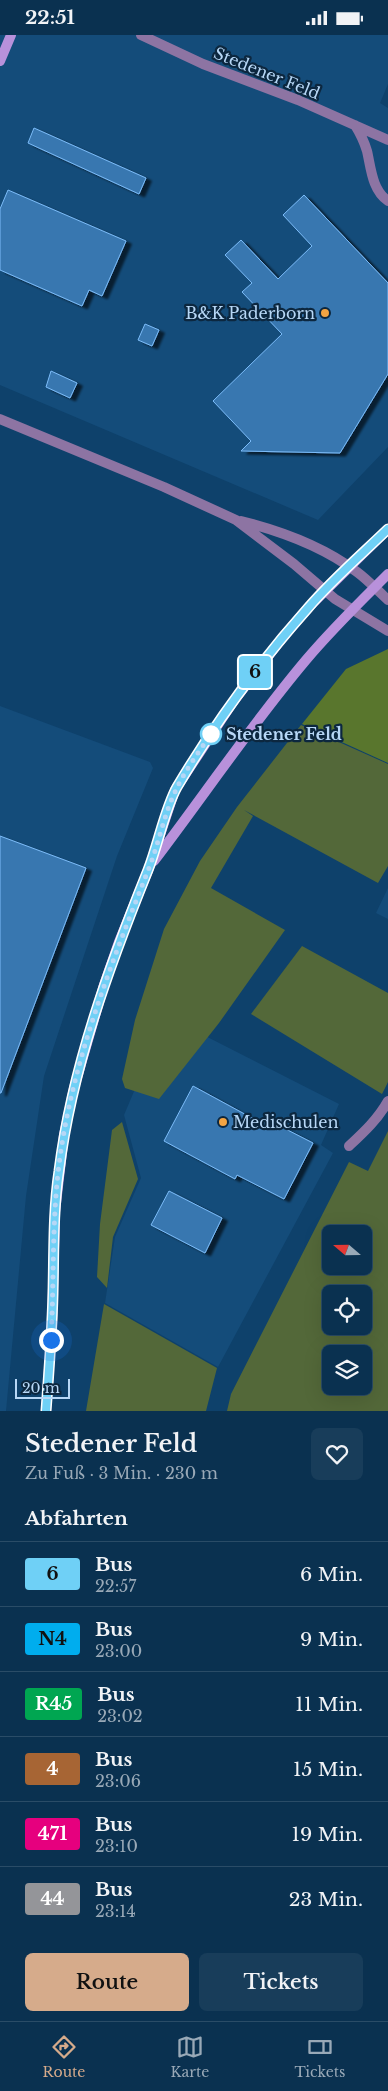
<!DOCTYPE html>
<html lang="de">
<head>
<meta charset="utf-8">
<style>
  body { margin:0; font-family:"Libre Baskerville",serif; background:#183d5a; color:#f1f3f6; height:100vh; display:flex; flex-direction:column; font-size:19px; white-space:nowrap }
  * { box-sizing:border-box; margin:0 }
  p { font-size:16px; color:#99a9b7 }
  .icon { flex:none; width:28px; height:28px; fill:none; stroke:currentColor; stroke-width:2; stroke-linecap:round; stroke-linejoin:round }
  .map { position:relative; height:1376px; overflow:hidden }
  .side { display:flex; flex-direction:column; background:#0a3150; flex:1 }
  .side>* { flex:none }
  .badge { padding:0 10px; border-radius:4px; font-size:18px; line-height:32px }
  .needle { width:32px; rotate:290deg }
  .tools { position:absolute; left:322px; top:1190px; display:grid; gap:10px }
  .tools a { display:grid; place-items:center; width:50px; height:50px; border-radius:8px; background:#0a3150; box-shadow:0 5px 20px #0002,0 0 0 1px #2a4c67; font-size:25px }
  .scale { position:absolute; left:15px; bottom:12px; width:55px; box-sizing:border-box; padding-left:5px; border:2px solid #b7d7f6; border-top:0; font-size:14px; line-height:18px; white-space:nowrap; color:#b7d7f6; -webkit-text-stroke:4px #0c273f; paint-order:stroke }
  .you { position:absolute; width:25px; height:25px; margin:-12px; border:4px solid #fff; border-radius:50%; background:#1a73e8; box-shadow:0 0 0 8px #1a73e833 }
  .map>.badge { position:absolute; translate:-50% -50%; box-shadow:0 0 0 2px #fff }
  h2 { padding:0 25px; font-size:19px; line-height:45px }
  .round { display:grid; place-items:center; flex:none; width:52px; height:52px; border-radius:8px; background:#183d5a }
  .summary { display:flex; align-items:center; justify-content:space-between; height:85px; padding:0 25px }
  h1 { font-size:24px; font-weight:600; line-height:38px }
  .primary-button { display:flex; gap:10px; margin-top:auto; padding:10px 25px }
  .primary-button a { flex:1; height:58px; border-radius:8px; background:#d6ab8b; color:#111; font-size:20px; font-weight:600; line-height:58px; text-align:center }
  .primary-button a+a { background:#183d5a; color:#f1f3f6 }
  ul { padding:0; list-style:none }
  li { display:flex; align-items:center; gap:15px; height:65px; padding:0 25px; border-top:1px solid #2a4c67 }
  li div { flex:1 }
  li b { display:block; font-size:19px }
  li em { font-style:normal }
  li .badge { min-width:55px; font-weight:700; text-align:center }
  .status { display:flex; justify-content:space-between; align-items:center; height:35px; padding:0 25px; background:#0a3150; direction:ltr }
  .status svg { height:14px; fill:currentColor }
  .tabs { display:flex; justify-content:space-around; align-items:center; height:70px; border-top:1px solid #2a4c67; background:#0a3150; font-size:14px; color:#99a9b7 }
  .tabs a { display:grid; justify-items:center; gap:2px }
  .tabs .selected { color:#d6ab8b }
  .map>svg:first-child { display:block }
  .built { fill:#144c7a }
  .green { fill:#536839; fill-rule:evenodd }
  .forest { fill:#59762d }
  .building { fill:#3877b0; stroke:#7cbcf9; filter:url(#shadow) }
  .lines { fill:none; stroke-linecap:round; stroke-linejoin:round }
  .street { stroke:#8d74a3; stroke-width:10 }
  .secondary { stroke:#b891db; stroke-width:10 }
  .line-casing { stroke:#fff; stroke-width:11 }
  .line { stroke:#6fd0f6; stroke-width:8 }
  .walk { stroke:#b7d7f6; stroke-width:5; stroke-dasharray:0 9 }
  .poi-dot { fill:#f3a443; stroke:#0c273f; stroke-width:2 }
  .stop-dot { fill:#fff; stroke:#6fd0f6; stroke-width:2.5 }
  .labels { text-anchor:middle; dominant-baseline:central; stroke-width:4.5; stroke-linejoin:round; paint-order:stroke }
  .street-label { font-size:16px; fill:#b7d7f6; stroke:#0c273f }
  .poi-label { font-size:16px; fill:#b7d7f6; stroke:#0c273f; text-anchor:end }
  .stop-label { font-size:16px; font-weight:bold; fill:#b7d7f6; stroke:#0c273f; text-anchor:start }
</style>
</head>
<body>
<div class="status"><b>22:51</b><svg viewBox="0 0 49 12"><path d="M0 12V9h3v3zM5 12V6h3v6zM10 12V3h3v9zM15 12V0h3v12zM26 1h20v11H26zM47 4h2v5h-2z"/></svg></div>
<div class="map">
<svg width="388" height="1376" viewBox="0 0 388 1376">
  <defs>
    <filter id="shadow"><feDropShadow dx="5.5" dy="3" stdDeviation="1" flood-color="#0009"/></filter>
  </defs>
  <rect width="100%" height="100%" fill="#0e416b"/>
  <path class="built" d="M0,0H388V49L380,68L388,73V412L318,485L0,350Z
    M0,671L150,727L153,733L117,821L44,1041L26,1161L6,1376H0Z
    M388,853V884L376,878Z
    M166,981L339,1069L321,1110L333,1118L218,1332L105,1268L115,1202L141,1143L124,1080Z"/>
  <path class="green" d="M301,690L388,729V831L378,848L244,775L253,781L211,853L285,895L219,988L159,1064L125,1053L122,1044L135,985L164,894L200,826L237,772Z
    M302,911L388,958V1047L382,1059L251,979Z
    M122,1087L138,1144L113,1202L107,1253L97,1242L100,1189L112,1095Z
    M388,1096V1376H227L231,1359L349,1127L368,1136ZM331,1199H364V1231H331ZM331,1259H364V1291H331ZM331,1319H364V1351H331Z
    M104,1269L217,1333L206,1376H86Z"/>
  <path class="forest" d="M388,614V728L302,689L346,634Z"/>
  <path class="building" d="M34,93L146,143L139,159L28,108Z
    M8,155L126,206L102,261L89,255L82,271L0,235V174Z
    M304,160L388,248V339L340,418L241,416L251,406L213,366L282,299L242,257L252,248L225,220L241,205L278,244L312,211L283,180Z
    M145,289L159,295L152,311L138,305Z
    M51,336L77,348L70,363L46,352Z
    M0,801L86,833L1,1058H0Z
    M193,1051L263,1089L266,1084L313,1108L284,1164L237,1140L235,1144L164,1106Z
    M169,1156L222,1183L205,1218L151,1190Z"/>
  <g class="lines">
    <path class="street" d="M141,0L203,29L298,65L388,105
      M355,90C360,98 364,106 367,116C371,133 372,155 388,166
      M0,384L164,452L236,485L294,529L335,564L388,596
      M241,486C281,496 324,512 357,537C368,545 378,556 388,565
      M349,1111C364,1097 378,1084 388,1066"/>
    <path class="secondary" d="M0,26L11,0
      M154,826C205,759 252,689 306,625C332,594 360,567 388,539
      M46,1376L52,1291L55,1177L64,1100L74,1053L104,950L119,907L149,833L175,755L233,667L283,602L309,572L388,494"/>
  </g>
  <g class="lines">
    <g class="line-casing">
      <path id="line" d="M46,1376C49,1337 52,1298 53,1258C54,1217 53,1176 59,1136C72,1032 109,932 148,835C158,810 165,773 177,752C215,688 259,628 308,573C332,545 361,520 388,494"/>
    </g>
    <use href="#line" class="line"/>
    <path class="walk" d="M51,1305C54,1249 52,1193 58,1138C70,1032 110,932 149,833C159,808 164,779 176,755C185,735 200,716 212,697L211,699"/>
  </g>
  <g class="poi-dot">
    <circle cx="325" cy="278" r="5"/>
    <circle cx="223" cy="1087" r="5"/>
  </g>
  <circle class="stop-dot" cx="211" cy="699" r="10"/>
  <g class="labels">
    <g class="street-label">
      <text transform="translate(267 38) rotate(22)">Stedener Feld</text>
    </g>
    <g class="poi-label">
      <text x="315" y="278">B&amp;K Paderborn</text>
      <text x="233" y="1087" text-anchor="start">Medischulen</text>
    </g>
    <g class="stop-label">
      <text x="226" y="699">Stedener Feld</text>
    </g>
  </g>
</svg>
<div class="tools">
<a><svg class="needle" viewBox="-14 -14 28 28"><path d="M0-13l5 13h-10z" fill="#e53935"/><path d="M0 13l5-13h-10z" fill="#99a9b7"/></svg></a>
<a><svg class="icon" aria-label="locate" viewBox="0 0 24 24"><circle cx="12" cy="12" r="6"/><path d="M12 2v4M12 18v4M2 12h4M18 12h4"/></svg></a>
<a><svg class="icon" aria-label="layers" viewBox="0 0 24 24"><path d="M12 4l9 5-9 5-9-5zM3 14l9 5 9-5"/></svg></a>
</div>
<div class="scale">20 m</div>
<div class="you" style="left:51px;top:1305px"></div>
<b class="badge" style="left:255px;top:637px;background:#6fd0f6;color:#111">6</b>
</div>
<section class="side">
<div class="summary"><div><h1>Stedener Feld</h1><p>Zu Fuß · 3 Min. · 230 m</p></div><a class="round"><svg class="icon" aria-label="heart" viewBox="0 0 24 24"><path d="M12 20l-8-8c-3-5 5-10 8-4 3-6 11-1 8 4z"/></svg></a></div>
<h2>Abfahrten</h2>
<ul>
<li><span class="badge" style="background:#6fd0f6;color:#111">6</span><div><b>Bus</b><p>22:57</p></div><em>6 Min.</em></li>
<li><span class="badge" style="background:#00adee;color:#111">N4</span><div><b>Bus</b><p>23:00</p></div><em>9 Min.</em></li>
<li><span class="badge" style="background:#00a651;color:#fff">R45</span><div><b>Bus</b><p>23:02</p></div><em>11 Min.</em></li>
<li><span class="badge" style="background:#a76534;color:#fff">4</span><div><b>Bus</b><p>23:06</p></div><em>15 Min.</em></li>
<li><span class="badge" style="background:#e6007e;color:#fff">471</span><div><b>Bus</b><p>23:10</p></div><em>19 Min.</em></li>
<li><span class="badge" style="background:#949599;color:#fff">44</span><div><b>Bus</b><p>23:14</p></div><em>23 Min.</em></li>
</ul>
<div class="primary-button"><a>Route</a><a>Tickets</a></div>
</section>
<nav class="tabs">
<a class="selected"><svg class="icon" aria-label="directions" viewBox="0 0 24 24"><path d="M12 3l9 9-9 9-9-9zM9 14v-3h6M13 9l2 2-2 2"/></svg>Route</a>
<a><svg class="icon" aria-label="map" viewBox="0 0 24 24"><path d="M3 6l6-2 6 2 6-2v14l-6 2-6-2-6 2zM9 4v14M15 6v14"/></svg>Karte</a>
<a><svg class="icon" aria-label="tickets" viewBox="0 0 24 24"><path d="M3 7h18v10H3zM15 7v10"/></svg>Tickets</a>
</nav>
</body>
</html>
